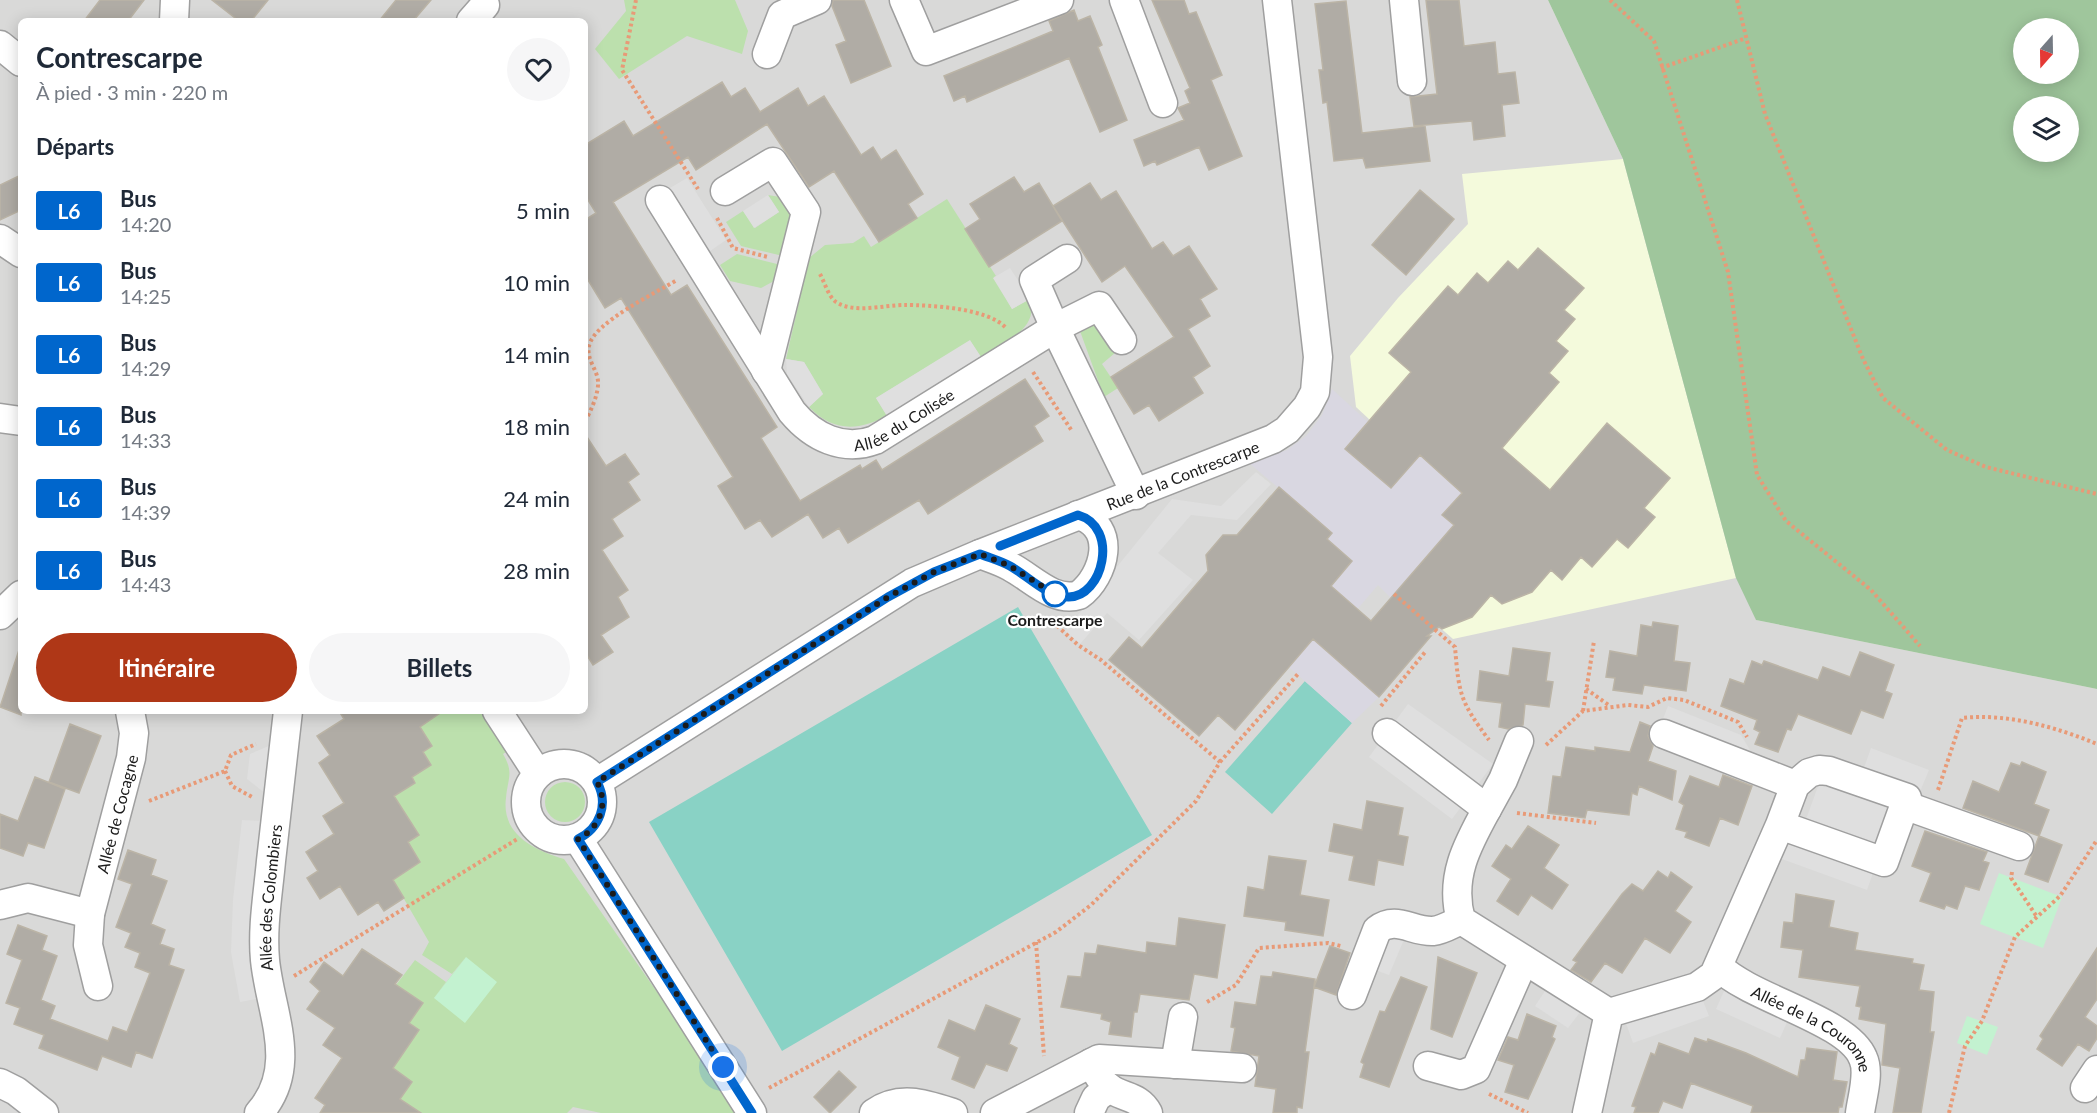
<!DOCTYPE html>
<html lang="fr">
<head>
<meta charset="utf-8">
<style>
  body { margin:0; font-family:Lato,sans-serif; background:#f6f6f7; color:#1f2937; height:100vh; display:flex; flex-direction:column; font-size:22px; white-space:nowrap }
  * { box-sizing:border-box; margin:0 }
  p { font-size:20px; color:#747a83 }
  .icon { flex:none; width:33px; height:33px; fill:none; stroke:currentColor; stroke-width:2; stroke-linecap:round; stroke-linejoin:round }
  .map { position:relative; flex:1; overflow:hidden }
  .sheet { position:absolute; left:18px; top:18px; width:570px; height:696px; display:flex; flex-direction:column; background:#fff; border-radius:9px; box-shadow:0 3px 15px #0003 }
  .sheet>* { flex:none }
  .badge { padding:0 12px; border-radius:4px; font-size:21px; line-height:39px }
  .needle { width:39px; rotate:200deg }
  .buttons { position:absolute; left:2013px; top:18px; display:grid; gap:12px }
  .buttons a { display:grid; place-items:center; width:66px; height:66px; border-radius:50%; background:#fff; box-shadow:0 3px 15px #0003; font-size:30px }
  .you { position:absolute; width:30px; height:30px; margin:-15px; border:4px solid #fff; border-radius:50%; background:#1a73e8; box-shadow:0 0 0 9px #1a73e833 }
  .map>.badge { position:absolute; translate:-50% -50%; box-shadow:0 0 0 3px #fff }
  h2 { padding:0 18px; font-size:22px; line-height:54px }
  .round { display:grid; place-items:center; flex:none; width:63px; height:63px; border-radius:32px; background:#f6f6f7 }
  .head { display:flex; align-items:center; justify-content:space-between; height:102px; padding:0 18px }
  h1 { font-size:28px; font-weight:700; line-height:45px }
  .action { display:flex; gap:12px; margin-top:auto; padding:12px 18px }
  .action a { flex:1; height:69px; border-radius:36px; background:#af3717; color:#fff; font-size:24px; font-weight:700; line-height:69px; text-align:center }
  .action a+a { background:#f6f6f7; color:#1f2937 }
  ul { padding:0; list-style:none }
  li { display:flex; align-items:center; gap:18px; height:72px; padding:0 18px }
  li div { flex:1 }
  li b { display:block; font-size:22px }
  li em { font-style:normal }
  li .badge { min-width:66px; font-weight:700; text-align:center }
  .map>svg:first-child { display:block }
  .residential { fill:#d9d9d8; fill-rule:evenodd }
  .education { fill:#f4fadc }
  .grass { fill:#bce0ad }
  .forest { fill:#9fc69c; fill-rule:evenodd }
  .park { fill:#c3f2d0 }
  .pitch { fill:#89d2c5 }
  .parking { fill:#dfdfdf }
  .plaza { fill:#d9d7e1 }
  .building { fill:#b0aca5; stroke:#bbb4a6; stroke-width:1.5 }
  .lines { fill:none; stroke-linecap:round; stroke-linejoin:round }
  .minor-casing { stroke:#9f9f9f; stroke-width:31 }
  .path { stroke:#e89a77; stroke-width:4; stroke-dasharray:3 3; stroke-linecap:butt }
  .minor { stroke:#fff; stroke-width:28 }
  .line-casing { stroke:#fff; stroke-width:14 }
  .line { stroke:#06c; stroke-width:9 }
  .walk { stroke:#1b1b1b; stroke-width:6; stroke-dasharray:0 10.8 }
  .stop-dot { fill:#fff; stroke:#06c; stroke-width:3 }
  .labels { text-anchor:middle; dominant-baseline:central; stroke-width:4.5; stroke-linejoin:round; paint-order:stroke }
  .street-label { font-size:16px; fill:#1b1b1b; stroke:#fff }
  .stop-label { font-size:16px; font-weight:bold; fill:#1b1b1b; stroke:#fff }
</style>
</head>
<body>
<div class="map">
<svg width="2097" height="1113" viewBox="0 0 2097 1113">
  <rect width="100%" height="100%" fill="#eceae2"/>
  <path class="residential" d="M0,0H1548L1623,159L1756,620L2097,689V1113H0ZM21,21H585V711H21Z"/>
  <path class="education" d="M1623,159L1736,578L1453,639L1397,590L1436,545L1442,515L1440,473L1428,446L1391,488L1345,449L1370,420L1356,407L1350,356L1398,298L1468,224L1462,174Z"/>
  <path class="grass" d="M624,0H735L748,31L742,54L687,36L619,79L595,49L626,11Z
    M768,195L780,197L792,213L783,256L741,246L726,222L743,211L755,228L779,212Z
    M947,199L996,276L994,277L1012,309L1030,299C1040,330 1002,343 981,357L970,341L876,398L887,416C858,431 833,432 809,407L823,394L804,362L786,359L809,258L825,245L853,243L864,236L871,247Z
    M737,254L781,265L774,281L761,288L730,281L720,265Z
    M1095,322L1116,352L1102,364L1118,388L1104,397L1080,331Z
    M425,711H480L506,752L503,754C514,773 508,777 506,798C501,835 535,850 564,859L678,1022L735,1113H601L573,1107L567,1113H421L400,1099L411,1082L393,1068L387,1037L405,1050L419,1030L409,1023L396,985L415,960L446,982L434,998L466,957L452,974L422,955L429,942L393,880L420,862L408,842L419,835L369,800L415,783L412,777L431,765L423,752L432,746L420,727Z
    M545 802a20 20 0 1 1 40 0a20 20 0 1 1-40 0Z"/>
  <path class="forest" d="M1548,0H2097V689L1756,620L1736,578L1623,159ZM2024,28H2068V74H2024ZM2024,106H2068V152H2024Z"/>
  <path class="park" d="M1999,873L2062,897L2043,948L1980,924Z
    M466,957L497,982L465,1023L434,998Z
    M1967,1016L1998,1027L1987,1055L1957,1043Z"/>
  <path class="pitch" d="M1018,607L1152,835L782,1051L649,822Z
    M1305,681L1352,723L1272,814L1225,772Z"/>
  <path class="parking" d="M687,178L726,240L710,251L670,188Z
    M768,195L779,212L754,228L743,211Z
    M1010,268L1030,299L1012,309L993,278Z
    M970,340L981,357L887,416L876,398Z
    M786,359L804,362L823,394L809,407L787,374Z
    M1256,472L1271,484L1237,520L1191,515L1158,553L1193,580L1139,640L1107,613L1080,644L1065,631L1172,499L1221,506Z
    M1408,704L1493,764L1452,819L1369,757Z
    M1668,706L1741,735L1750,750L1748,756L1661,724Z
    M271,745L265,793L247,779L250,754Z
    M1871,748L1929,770L1921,789L1864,768Z
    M1820,781L1894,806L1880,848L1805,822Z
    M242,820L262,821L261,998L240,1002L231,952L233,900Z
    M1787,838L1874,870L1867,890L1779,858Z
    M1385,929L1405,937L1389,975L1370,968Z
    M1547,988L1581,1011L1568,1028L1535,1006Z
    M1724,991L1788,1020L1780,1038L1716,1009Z
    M1701,996L1709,1016L1633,1043L1626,1023Z"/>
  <path class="plaza" d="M1332,389L1368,422L1345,449L1391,488L1428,445L1449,463L1440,473L1462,493L1442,515L1464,534L1447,554L1436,545L1391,598L1378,585L1324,648L1379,697L1352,723L1273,653L1352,561L1327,539L1332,533L1249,463L1287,450L1306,436L1322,415Z"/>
  <path class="building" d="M100,0H144L128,21H84Z
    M212,0H268L251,21H239Z
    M396,0H431L413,21H379Z
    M833,0H864L891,66L851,83L836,45L846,41L832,6Z
    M1152,0H1184L1189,14L1196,12L1222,75L1211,80L1242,156L1209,170L1199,147L1157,165L1155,161L1144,166L1134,140L1184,120L1178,108L1190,103L1185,91L1190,88Z
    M1426,0H1459L1464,46L1495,42L1498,74L1515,72L1519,103L1502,105L1505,136L1474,140L1472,121L1414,126L1410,97L1437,94Z
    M1346,1L1362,133L1425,126L1430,161L1366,168L1363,158L1334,161L1327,102L1323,103L1319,70H1323L1315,4Z
    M1074,10L1078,21L1090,16L1102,45L1098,47L1127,120L1100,132L1069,58L967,102L965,96L954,101L944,76L1053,31L1049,21Z
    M722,82L731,97L745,88L760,112L798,88L808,106L824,96L861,155L873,147L881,160L896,150L923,194L908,204L917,218L879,242L834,171L809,187L767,124L696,170L688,157L613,202L671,295L687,285L777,427L761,438L800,501L860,465L862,469L876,460L882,470L1025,379L1049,416L1034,426L1043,441L928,514L919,500L848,543L839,528L823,538L808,514L772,537L760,520L745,529L718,486L733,477L621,298L605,308L585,275V220L596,213L585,195V145L624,121L633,136Z
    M21,175V210L0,220V185Z
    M1014,177L1024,192L1039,183L1062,221L989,267L965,229L980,219L970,204Z
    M1090,183L1101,200L1116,191L1152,249L1163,242L1173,256L1189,246L1217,289L1200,299L1210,316L1188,329L1210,366L1193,377L1203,393L1159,421L1149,405L1134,414L1111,377L1174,337L1125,266L1102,282L1053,206Z
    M1420,190L1454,219L1406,275L1372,245Z
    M1538,248L1584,288L1564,310L1575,319L1556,341L1568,351L1549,373L1559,382L1502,448L1550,490L1607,423L1670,478L1644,508L1655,517L1628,548L1617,539L1592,567L1581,557L1562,580L1551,570L1532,592L1502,604L1491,595L1472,617L1442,629L1439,627L1427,636H1431L1379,697L1313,639L1235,730L1218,715L1199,736L1109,660L1129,637L1142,648L1208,571L1206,555L1223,535H1237L1279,487L1332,533L1327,539L1352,561L1331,586L1371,621L1454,525L1442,515L1462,493L1420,455L1391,488L1345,449L1411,372L1389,353L1448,286L1458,295L1477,273L1488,283L1508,261L1518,270Z
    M585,434L606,466L625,454L639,474L628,482L640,500L612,519L623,536L602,550L628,590L618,597L629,617L601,635L613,652L593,665L585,652Z
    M1653,622L1678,626L1674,661L1690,663L1686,691L1644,685L1642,694L1613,690L1615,678L1606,677L1610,651L1637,656L1641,625L1652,627Z
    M1513,648L1550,653L1546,681L1553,682L1549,707L1525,704L1523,725L1508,729L1499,727L1502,703L1477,700L1480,671L1509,676Z
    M19,650H21V715L0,707Z
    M1860,652L1894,665L1885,691L1892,694L1883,718L1861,710L1851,734L1798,714L1791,730L1787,729L1778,752L1755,744L1760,732L1754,729L1757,720L1721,706L1730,679L1744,684L1752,661L1762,665L1764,661L1818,680L1823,667L1850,677Z
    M339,711H443L420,727L432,746L423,752L431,765L412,777L415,783L394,796L419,835L408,842L420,862L393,880L404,898L384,911L378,902L358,915L340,886L320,899L307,878L318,871L306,852L334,834L323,816L344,803L319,763L330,755L317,736L344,719Z
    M1640,722L1650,726L1648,736L1653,746L1648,761L1676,771L1672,800L1639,786L1637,795L1632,793L1629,815L1587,810L1585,818L1548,813L1553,776L1561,777L1566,747L1595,751V747L1630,752Z
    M70,724L101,736L79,793L49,782Z
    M2022,762L2046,772L2034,804L2049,810L2039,836L1963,808L1973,781L1999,792L2011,763L2020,766Z
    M1723,775L1752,786L1738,825L1720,818L1709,846L1685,837L1687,832L1676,829L1684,805L1679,802L1690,776L1719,787Z
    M35,777L65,789L44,848L28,843L23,856L0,848V814L18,821Z
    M1367,801L1403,808L1398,835L1408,837L1403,865L1378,860L1374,885L1349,880L1354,856L1329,851L1334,824L1362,830Z
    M1528,826L1559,845L1544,868L1568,885L1552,909L1531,895L1518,915L1497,901L1511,879L1492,866L1506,845L1512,849Z
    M1925,831L1987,852L1983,861L1989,863L1979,890L1965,886L1957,909L1946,905L1944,909L1920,901L1931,873L1912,866Z
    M2039,836L2062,845L2048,882L2025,874Z
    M128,850L156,860L151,875L167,881L151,924L165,930L160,944L174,949L169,965L184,970L152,1058L136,1052L131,1067L102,1056L97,1070L39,1048L44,1035L14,1024L20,1008L6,1003L22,960L7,954L18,925L47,936L42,950L57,956L41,1000L55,1006L50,1019L108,1041L113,1027L127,1032L150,973L135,967L140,953L125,947L131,933L116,927L132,884L118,879Z
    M1269,856L1306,861L1300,895L1329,900L1323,936L1285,930L1286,922L1244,916L1248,887L1264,890Z
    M1658,871L1668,878L1671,872L1692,887L1675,911L1691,922L1670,953L1645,938L1622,973L1605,963L1591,982L1571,970L1577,962L1573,960L1622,894L1632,884L1643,891Z
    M1796,894L1834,901L1829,927L1858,933L1855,950L1913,959L1912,963L1924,965L1919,990L1934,992L1930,1032H1934L1921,1113H1893L1900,1068L1882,1065L1886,1024L1859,1019L1861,1007L1856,1006L1860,986L1799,977L1803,950L1781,947L1784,922L1793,923Z
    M1179,918L1225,925L1217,978L1194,974L1189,1000L1140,994L1137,1012H1134L1131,1037L1109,1034L1111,1022L1101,1019L1102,1014L1061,1007L1068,976L1081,977L1085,953L1096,954L1098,945L1146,953L1147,942L1176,946Z
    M1330,946L1350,953L1336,995L1314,987Z
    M2097,948V999L2085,1017L2097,1026V1038L2089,1051L2078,1044L2062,1066L2037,1049L2043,1039L2040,1036Z
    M362,949L402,975L395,984L423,1003L409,1023L419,1030L393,1068L412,1082L400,1099L421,1113H320L325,1105L315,1098L342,1058L323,1045L335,1028L307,1009L320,991L310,982L324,962L343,976Z
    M1438,957L1477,973L1452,1037L1431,1029Z
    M1273,972L1315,979L1305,1052H1309L1302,1108L1297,1107V1113H1273L1276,1089L1255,1086L1259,1056L1231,1051L1235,1028L1231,1027L1235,1002L1256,1005L1261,976L1272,977Z
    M1401,977L1427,987L1389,1087L1360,1077L1364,1064L1361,1062L1380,1011L1385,1012Z
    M986,1005L1020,1019L1009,1044L1017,1048L1007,1071L986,1064L974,1088L952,1079L960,1057L938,1047L949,1020L975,1031Z
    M1527,1014L1556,1026L1552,1037L1555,1039L1528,1099L1505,1092L1514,1065L1498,1060L1508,1037L1518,1040Z
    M1695,1038L1707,1042L1708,1039L1746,1053L1798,1077L1801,1060H1805L1807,1048L1837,1052L1833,1080L1847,1082L1842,1107H1839L1838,1113H1751L1753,1106L1691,1083L1682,1108L1663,1101L1658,1113H1634L1636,1107L1632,1106L1651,1053L1655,1055L1659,1043L1689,1054Z
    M839,1071L856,1087L830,1113L814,1097Z"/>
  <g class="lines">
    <g class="minor-casing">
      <g id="minor">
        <path d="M904,0L926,51L1059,0"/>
        <path d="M1124,0L1163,103"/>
        <path d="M1404,0L1412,81"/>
        <path d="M174,21L175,0"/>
        <path d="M471,21L485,5"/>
        <path d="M0,45L21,62"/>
        <path d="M767,54L782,15L817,0"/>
        <path d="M725,191L773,162L806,212L766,371"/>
        <path id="s1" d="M660,200L792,412C813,437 843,452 875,440L1055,328L1136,495"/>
        <path d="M0,239L21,253"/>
        <path d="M1067,259L1034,280L1055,328L1099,306L1122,340"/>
        <path d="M0,418L21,421"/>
        <path d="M980,554C990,558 1001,561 1011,567C1032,578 1054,603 1079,595C1105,576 1118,526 1078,515"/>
        <path d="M0,615L21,595"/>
        <path d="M497,711L538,774"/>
        <path d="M1387,733L1487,809C1467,845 1449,878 1461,920L1609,1013"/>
        <path d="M1664,734L1795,785"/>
        <circle cx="564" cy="802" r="38"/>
        <path id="s2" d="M597,782L912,583L980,554L1273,439L1287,430L1307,407L1315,392L1318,357L1277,0"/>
        <path d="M1904,805L2019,846"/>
        <path d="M1487,809L1503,780L1519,741"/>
        <path d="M578,839L752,1113"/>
        <path d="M0,905L28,898L90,914"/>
        <path id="s3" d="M1719,967C1751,999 1848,1020 1863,1058C1870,1073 1862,1097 1860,1113"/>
        <path id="s4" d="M98,986L88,945L90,914L131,758L134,733L130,711"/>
        <path d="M1352,995L1377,930C1396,915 1412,932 1433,931C1443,930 1452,924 1461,920"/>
        <path d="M1091,1063C1096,1071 1101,1082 1108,1087C1121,1098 1139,1095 1148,1113"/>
        <path d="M1175,1064L1183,1017"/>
        <path d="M1428,1066L1461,1075L1476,1069L1524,960"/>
        <path d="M0,1083L16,1091L44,1113"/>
        <path d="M2085,1088L2097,1070"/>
        <path id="s5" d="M259,1113C300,1067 270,1012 265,960C262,927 268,894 271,861C277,811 282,761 288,711"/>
        <path d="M874,1113C900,1095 925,1104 953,1113"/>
        <path d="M995,1113L1099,1059L1242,1068"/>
        <path d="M1089,1113L1096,1098L1109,1088"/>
        <path d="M1587,1113L1609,1013L1697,987L1714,975L1780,825L1795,785L1809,773L1819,770L1829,771L1907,798L1884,862L1780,825"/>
      </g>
    </g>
    <path class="path" d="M636,0L622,70L698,189
      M1610,0L1654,41L1728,272L1757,475L1786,521L1871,590L1920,646
      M1737,0L1765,114L1863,359L1883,398L1947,450L1986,467L2097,494
      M1661,68L1746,38
      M717,218L733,248L768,257
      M820,274C825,283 828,296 836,302C854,314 884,305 904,305C930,305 988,308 1006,328
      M1033,372L1072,431
      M585,421C591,411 599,393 598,381C597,369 586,359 589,346C594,322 656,293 677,280
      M1394,594L1455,647C1459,695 1460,701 1489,740
      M1586,689L1610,706
      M1381,706L1426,651
      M1583,711L1594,641
      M1546,745L1583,711L1628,705L1648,707L1667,698L1684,700L1738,722L1747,737
      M1220,762L1298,674
      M225,771L232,786L252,797
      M1938,790L1962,718C2007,713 2056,727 2097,744
      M149,801L225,771L231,755L256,744
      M1517,813L1596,823
      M2012,872L2011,878L2037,917
      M1036,942L1044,1056
      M294,976L519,838
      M1207,1002L1236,985L1259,948L1328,943L1341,946
      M769,1088L1056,932L1091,905L1196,801L1220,762L1101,660L1078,645L1054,623
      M1489,1094L1528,1113
      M1949,1113L1965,1046L1982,1021L2015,937L2060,896L2097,840"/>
    <use href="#minor" class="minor"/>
  </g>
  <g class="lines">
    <g class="line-casing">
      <path id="line" d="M752,1113L578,839C600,828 609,804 597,782L888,597L934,572L980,554C990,558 1001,561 1010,566C1028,576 1047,597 1068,597C1103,598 1120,527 1078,515L1000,546"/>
    </g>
    <use href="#line" class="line"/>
    <path class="walk" d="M723,1067L578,839C600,828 609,804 597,782L888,597L934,572L980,554L1008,565L1055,594"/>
  </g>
  <circle class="stop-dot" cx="1055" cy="594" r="12"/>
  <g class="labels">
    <g class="street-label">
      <text stroke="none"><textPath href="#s1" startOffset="378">Allée du Colisée</textPath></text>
      <text stroke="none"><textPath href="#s2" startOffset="664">Rue de la Contrescarpe</textPath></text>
      <text stroke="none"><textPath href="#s4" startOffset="177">Allée de Cocagne</textPath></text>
      <text stroke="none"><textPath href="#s5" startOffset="222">Allée des Colombiers</textPath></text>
      <text stroke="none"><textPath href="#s3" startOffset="114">Allée de la Couronne</textPath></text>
    </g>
    <g class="stop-label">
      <text x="1055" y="619">Contrescarpe</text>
    </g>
  </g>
</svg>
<div class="buttons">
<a><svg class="needle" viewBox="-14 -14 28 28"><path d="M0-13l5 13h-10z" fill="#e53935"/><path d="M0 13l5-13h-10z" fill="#747a83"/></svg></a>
<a><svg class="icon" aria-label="layers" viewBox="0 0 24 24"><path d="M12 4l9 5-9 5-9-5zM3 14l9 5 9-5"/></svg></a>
</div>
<div class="you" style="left:723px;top:1067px"></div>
<section class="sheet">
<div class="head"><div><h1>Contrescarpe</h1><p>À pied · 3 min · 220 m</p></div><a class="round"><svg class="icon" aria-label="heart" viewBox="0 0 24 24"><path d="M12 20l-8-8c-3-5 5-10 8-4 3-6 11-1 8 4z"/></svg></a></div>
<h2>Départs</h2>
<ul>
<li><span class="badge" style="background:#06c;color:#fff">L6</span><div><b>Bus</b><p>14:20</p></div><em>5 min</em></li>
<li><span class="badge" style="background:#06c;color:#fff">L6</span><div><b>Bus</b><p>14:25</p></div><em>10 min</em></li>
<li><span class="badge" style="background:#06c;color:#fff">L6</span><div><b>Bus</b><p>14:29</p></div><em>14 min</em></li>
<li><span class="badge" style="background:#06c;color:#fff">L6</span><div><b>Bus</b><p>14:33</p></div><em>18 min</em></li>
<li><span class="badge" style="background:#06c;color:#fff">L6</span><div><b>Bus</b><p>14:39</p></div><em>24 min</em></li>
<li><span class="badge" style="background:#06c;color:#fff">L6</span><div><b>Bus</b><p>14:43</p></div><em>28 min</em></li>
</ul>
<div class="action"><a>Itinéraire</a><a>Billets</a></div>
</section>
</div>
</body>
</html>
